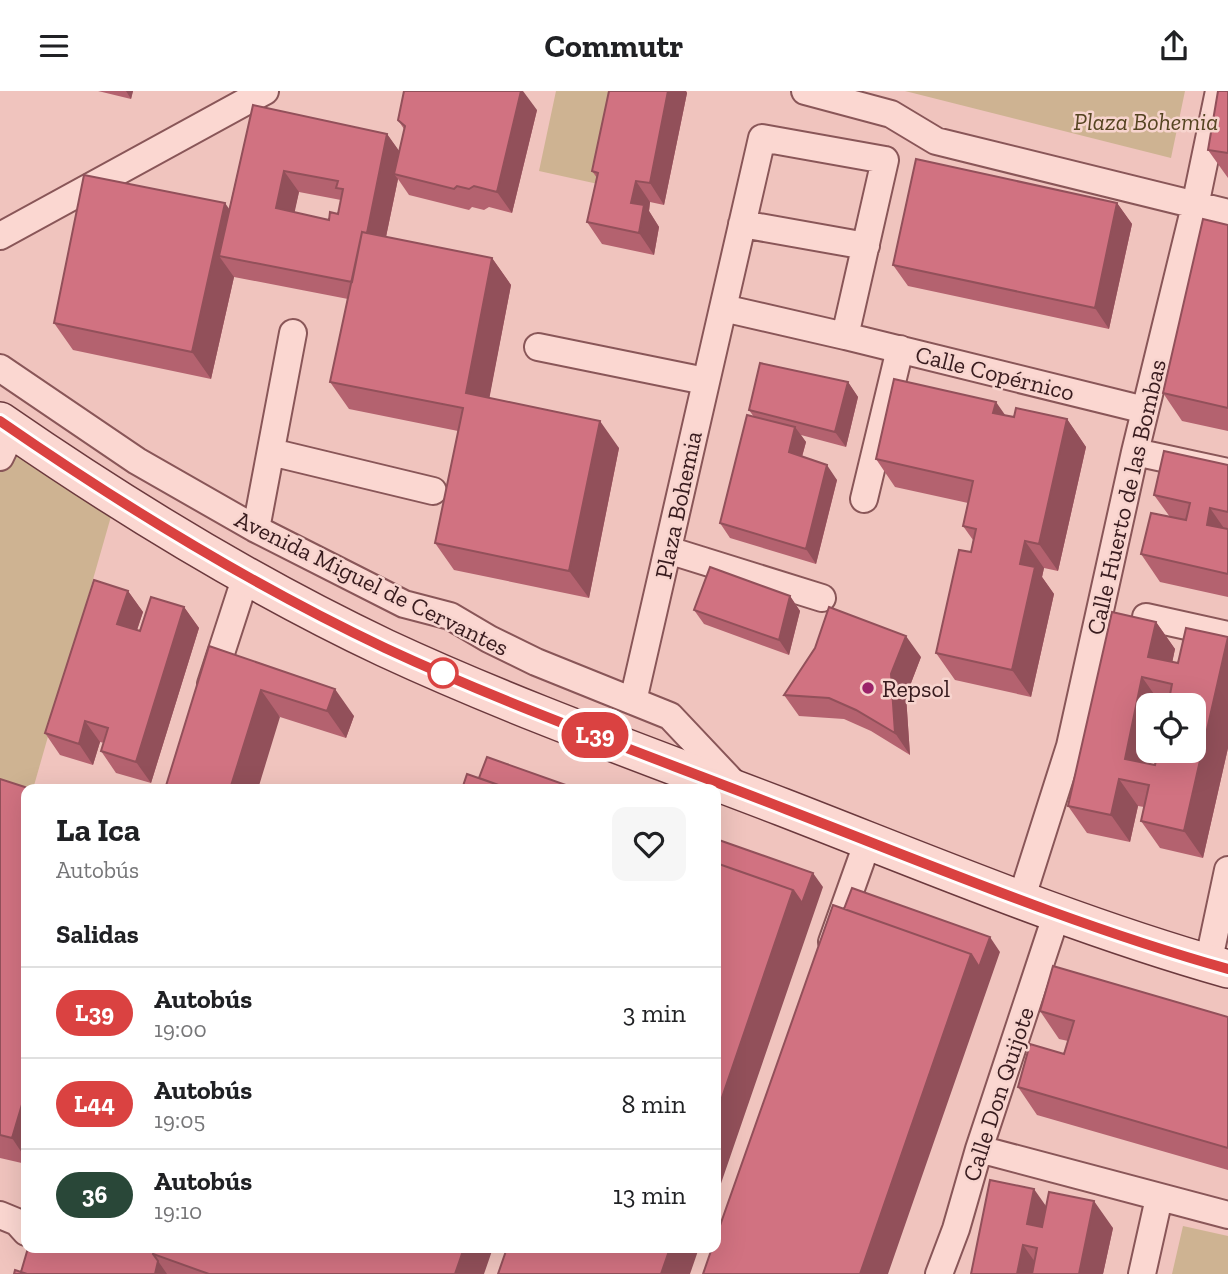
<!DOCTYPE html>
<html lang="es">
<head>
<meta charset="utf-8">
<style>
  body { margin:0; font-family:"Zilla Slab",serif; background:#f6f6f6; color:#202124; height:100vh; display:flex; flex-direction:column; font-size:26px; white-space:nowrap }
  * { box-sizing:border-box; margin:0 }
  p { font-size:23px; color:#757577 }
  .icon { flex:none; width:38px; height:38px; fill:none; stroke:currentColor; stroke-width:2; stroke-linecap:round; stroke-linejoin:round }
  .map { position:relative; flex:1; overflow:hidden }
  .details { position:absolute; left:21px; top:693px; width:700px; height:469px; display:flex; flex-direction:column; background:#fff; border-radius:14px; box-shadow:0 7px 28px #0002 }
  .details>* { flex:none }
  .badge { padding:0 14px; border-radius:23px; font-size:24px; line-height:46px }
  .controls { position:absolute; left:1136px; top:602px; display:grid; gap:14px }
  .controls a { display:grid; place-items:center; width:70px; height:70px; border-radius:14px; background:#fff; box-shadow:0 7px 28px #0002; font-size:35px }
  .map>.badge { position:absolute; translate:-50% -50%; box-shadow:0 0 0 4px #fff }
  h2 { padding:0 35px; font-size:26px; line-height:63px }
  .round { display:grid; place-items:center; flex:none; width:74px; height:74px; border-radius:14px; background:#f6f6f6 }
  .overview { display:flex; align-items:center; justify-content:space-between; height:119px; padding:0 35px }
  h1 { font-size:33px; font-weight:700; line-height:52px }
  ul { padding:0; list-style:none }
  li { display:flex; align-items:center; gap:21px; height:91px; padding:0 35px; border-top:2px solid #e0e0e0 }
  li div { flex:1 }
  li b { display:block; font-size:26px }
  li em { font-style:normal }
  li .badge { min-width:77px; font-weight:700; text-align:center }
  header { display:flex; justify-content:space-between; align-items:center; height:91px; padding:0 35px; background:#fff; font-size:32px; font-weight:700 }
  .map>svg:first-child { display:block }
  .green { fill:#ceb392 }
  .lines { fill:none; stroke-linecap:round; stroke-linejoin:round }
  .street-casing { stroke:#895658; stroke-width:30 }
  .secondary-casing { stroke:#6b393d; stroke-width:40 }
  .street { stroke:#fbd7d1; stroke-width:26 }
  .secondary { stroke:#fbd7d1; stroke-width:37 }
  .wall { fill:#b4626f; fill-rule:evenodd }
  .shaded-wall { fill:#92505a }
  .building { fill:#d17281; stroke:#92505a; stroke-width:2; fill-rule:evenodd }
  .line-casing { stroke:#fff; stroke-width:16 }
  .line { stroke:#da4241; stroke-width:10 }
  .stop-dot { fill:#fff; stroke:#da4241; stroke-width:3.5 }
  .poi-dot { fill:#9b2369; stroke:#f7d4ce; stroke-width:2.5 }
  .labels { text-anchor:middle; dominant-baseline:central; stroke-width:5; stroke-linejoin:round; paint-order:stroke }
  .park-label { font-size:24px; font-style:italic; fill:#554421; stroke:#f7d4ce }
  .street-label { font-size:24px; fill:#381b1e; stroke:#f7d4ce }
  .poi-label { font-size:24px; fill:#381b1e; stroke:#f7d4ce; text-anchor:start }
</style>
</head>
<body>
<header><svg class="icon" aria-label="menu" viewBox="0 0 24 24"><path d="M4 6h16M4 12h16M4 18h16"/></svg>Commutr<svg class="icon" aria-label="share" viewBox="0 0 24 24"><path d="M12 15V3M7 8l5-5 5 5M5 13v7h14v-7"/></svg></header>
<div class="map">
<svg width="1228" height="1183" viewBox="0 0 1228 1183">
  <rect width="100%" height="100%" fill="#f0c4be"/>
  <path class="green" d="M556,0H619L598,93L539,80Z
    M905,0H1185L1171,67Z
    M13,339L116,408L33,698L0,704V366Z
    M1183,1135L1228,1145V1183H1172Z"/>
  <g class="lines">
    <g class="street-casing">
      <path id="street" d="M805,0L891,23L936,50L1228,122
        M742,133L866,155
        M0,145L265,0
        M845,245L1145,319
        M538,256L705,290
        M0,277L137,370L256,438L404,513L450,525L489,548L536,571L670,625L737,696
        M271,361L433,400
        M1135,361L1228,381
        M0,366L13,339
        M864,408L900,258
        M256,438L293,242
        M668,459L822,507
        M1146,526L1228,544
        M211,593L246,485
        M633,610L723,217L845,245L885,69L762,47L723,217
        M1021,809L1070,655L1135,361L1195,115L1219,0
        M832,851L868,750
        M1208,873L1228,779
        M979,1058L1228,1124
        M0,1124L17,1131L26,1141
        M939,1183L956,1138L979,1058L1057,822
        M1142,1183L1159,1107"/>
    </g>
    <g class="secondary-casing">
      <path id="secondary" d="M0,330C123,415 250,493 385,557C514,617 649,665 782,716C929,773 1076,835 1228,878"/>
    </g>
    <use href="#street" class="street"/>
    <use href="#secondary" class="secondary"/>
  </g>
  <path class="wall" d="M98,0H133L131,8Z
    M609,0H686L687,2L664,114L650,111L649,120L659,136L654,164L602,153L587,131L597,87L592,80Z
    M1228,0V87L1208,59Z
    M253,14L387,43L399,60L404,38L398,29L537,19L512,122L489,116L484,119L472,116L469,119L409,104L398,88L386,146L492,167L511,194L489,307L619,357L589,507L454,479L435,452L458,340L349,318L330,291L348,208L234,186L211,288L73,259L54,232L229,118ZM299,101L341,109L338,123L329,129L294,121Z
    M1117,112L1132,133L1109,238L908,195L893,174Z
    M1228,134V340L1182,330L1163,302Z
    M848,291L858,306L846,356L801,344L806,351L802,366L837,389L816,473L730,447L720,432L754,326L749,319Z
    M1006,325L1014,326L1067,328L1086,356L1058,480L1044,477L1042,486L1054,503L1031,606L955,589L936,562L971,461L973,449L963,435L968,412L895,396L876,368Z
    M1228,374V506L1160,491L1141,463L1170,426L1154,404Z
    M128,500L143,521L137,539L140,540L184,516L199,537L151,692L116,682L101,660L104,652L100,651L93,674L60,664L45,642Z
    M790,505L800,520L789,564L704,533L694,519Z
    M1112,521L1156,531L1175,558L1172,571L1178,572L1186,537L1228,547V657L1203,767L1160,757L1141,730L1144,716L1138,715L1130,751L1087,742L1068,715ZM1161,613L1194,614V660H1158L1155,674L1149,673L1151,660H1148V614H1161Z
    M209,555L354,625L346,647L280,626Z
    M921,566L906,605L910,664L871,640L844,628L799,625L784,604Z
    M0,688L26,698V1073L0,1067Z
    M1040,920L1228,926V1079L1037,1024L1018,996L1064,963L1068,950L1059,948Z
    M1046,1116L1113,1137L1103,1183H971Z
    M28,1157L484,1183H14L21,1181Z"/>
  <path class="shaded-wall" d="M126,0H133L131,8Z
    M521,0H523L537,19L512,122L497,101Z
    M668,0H686L687,2L664,114L650,92Z
    M387,43L402,64L394,83L398,88L372,213L357,192Z
    M284,80L299,101L291,138L276,117Z
    M636,90L650,111L649,120L659,136L654,164L639,142L631,112Z
    M225,112L244,139L219,165L234,186L211,288L192,261Z
    M1117,112L1132,133L1109,238L1095,217Z
    M492,167L511,194L485,330L466,302Z
    M848,291L858,306L846,356L835,341Z
    M996,311L1015,338L993,322Z
    M1067,328L1086,356L1058,480L1039,453Z
    M600,330L619,357L589,507L569,480Z
    M795,336L806,351L799,376L789,361Z
    M827,374L837,389L816,473L806,458Z
    M1210,417L1228,443L1207,434Z
    M1025,450L1044,477L1042,486L1054,503L1031,606L1012,579L1020,473Z
    M128,500L143,521L132,554L117,533Z
    M790,505L800,520L789,564L779,549Z
    M184,516L199,537L151,692L136,671Z
    M1156,531L1175,558L1168,592L1148,566Z
    M906,545L921,566L906,605L910,664L895,642L891,583Z
    M1228,546V657L1203,767L1184,740Z
    M1142,586L1161,613V614H1148V660H1151L1144,693L1125,668Z
    M335,598L354,625L346,647L327,620Z
    M261,599L280,626L258,698H230Z
    M85,630L100,651L93,674L79,653Z
    M1119,688L1138,715L1130,751L1111,724Z
    M813,782L823,796L716,1107V1024L793,799Z
    M990,846L1000,861L888,1183H860L971,863Z
    M26,1000V1068L12,1047Z
    M1034,1098L1053,1125L1046,1160L1027,1133Z
    M1094,1110L1113,1137L1103,1183H1079Z
    M1023,1154L1042,1181L1041,1183H1017Z
    M464,1157H493L484,1183H455Z
    M670,1157H699L690,1183H661Z
    M158,1170L167,1183H155Z"/>
  <path class="building" d="M404,0H521L497,101L474,95L469,98L457,95L454,98L394,83L405,35L398,29Z
    M609,0H668L650,92L636,90L631,112L644,114L639,142L587,131L598,82L592,80Z
    M1218,0H1228V62L1208,59Z
    M253,14L387,43L367,142L362,141L352,191L219,165ZM284,80L338,90L336,97L343,98L338,123L330,121L329,129L276,117Z
    M916,68L1117,112L1095,217L893,174Z
    M84,84L225,112L192,261L54,232Z
    M1203,128L1228,134V317L1163,302Z
    M362,141L492,167L466,302L600,330L569,480L435,452L463,317L330,291Z
    M760,272L848,291L835,341L749,319Z
    M894,288L996,311L993,322L1014,326L1016,317L1067,328L1039,453L1025,450L1020,473L1035,476L1012,579L936,562L959,459L971,461L976,438L963,435L973,390L876,368Z
    M747,324L795,336L789,361L827,374L806,458L720,432Z
    M1164,360L1228,374V421L1210,417L1207,434L1228,438V483L1141,463L1151,422L1186,429L1190,412L1154,404Z
    M710,476L790,505L779,549L694,519Z
    M94,489L128,500L117,533L140,540L151,506L184,516L136,671L101,660L108,637L85,630L79,653L45,642Z
    M829,516L906,545L891,583L895,642L856,619L829,607L784,604L815,557Z
    M1112,521L1156,531L1148,566L1178,572L1186,537L1228,546L1184,740L1141,730L1149,694L1119,688L1111,724L1068,715ZM1142,586L1172,593L1168,614H1194V660H1158L1155,674L1125,668Z
    M209,555L335,598L327,620L261,599L230,698H165Z
    M487,666L577,698H510L479,687Z
    M467,683L510,698H462Z
    M0,688L31,698H26V1000L12,1047L0,1044Z
    M716,748L813,782L802,812L793,799L716,772Z
    M716,772L793,799L716,1024Z
    M852,797L990,846L979,876L971,863L844,818Z
    M833,814L971,863L860,1183H703L712,1157H716V1146Z
    M1053,875L1228,926V1057L1018,996L1030,953L1064,963L1074,930L1040,920Z
    M990,1089L1034,1098L1027,1133L1042,1136L1049,1101L1094,1110L1079,1183H1032L1037,1157L1023,1154L1017,1183H971Z
    M28,1157H155L153,1163L158,1170L155,1183H27L21,1181Z
    M155,1157H464L455,1183H209L153,1163Z
    M507,1157H670L661,1183H498Z
    M15,1179L27,1183H14Z"/>
  <g class="lines">
    <g class="line-casing">
      <path id="line" d="M0,330C123,415 250,493 385,557C516,618 653,666 788,719C933,775 1078,836 1228,878"/>
    </g>
    <use href="#line" class="line"/>
  </g>
  <circle class="stop-dot" cx="443" cy="582" r="14"/>
  <circle class="poi-dot" cx="868" cy="597" r="7"/>
  <g class="labels">
    <g class="park-label">
      <text x="1146" y="30">Plaza Bohemia</text>
    </g>
    <g class="street-label">
      <text transform="translate(995 282) rotate(14)">Calle Copérnico</text>
      <text transform="translate(1126 406) rotate(-77)">Calle Huerto de las Bombas</text>
      <text transform="translate(678 414) rotate(-78)">Plaza Bohemia</text>
      <text transform="translate(372 492) rotate(26)">Avenida Miguel de Cervantes</text>
      <text transform="translate(998 1003) rotate(-72)">Calle Don Quijote</text>
    </g>
    <g class="poi-label">
      <text x="882" y="597">Repsol</text>
    </g>
  </g>
</svg>
<div class="controls">
<a><svg class="icon" aria-label="locate" viewBox="0 0 24 24"><circle cx="12" cy="12" r="6"/><path d="M12 2v4M12 18v4M2 12h4M18 12h4"/></svg></a>
</div>
<b class="badge" style="left:595px;top:644px;background:#da4241;color:#fff">L39</b>
<section class="details">
<div class="overview"><div><h1>La Ica</h1><p>Autobús</p></div><a class="round"><svg class="icon" aria-label="heart" viewBox="0 0 24 24"><path d="M12 20l-8-8c-3-5 5-10 8-4 3-6 11-1 8 4z"/></svg></a></div>
<h2>Salidas</h2>
<ul>
<li><span class="badge" style="background:#da4241;color:#fff">L39</span><div><b>Autobús</b><p>19:00</p></div><em>3 min</em></li>
<li><span class="badge" style="background:#da4241;color:#fff">L44</span><div><b>Autobús</b><p>19:05</p></div><em>8 min</em></li>
<li><span class="badge" style="background:#294738;color:#fff">36</span><div><b>Autobús</b><p>19:10</p></div><em>13 min</em></li>
</ul>
</section>
</div>
</body>
</html>
